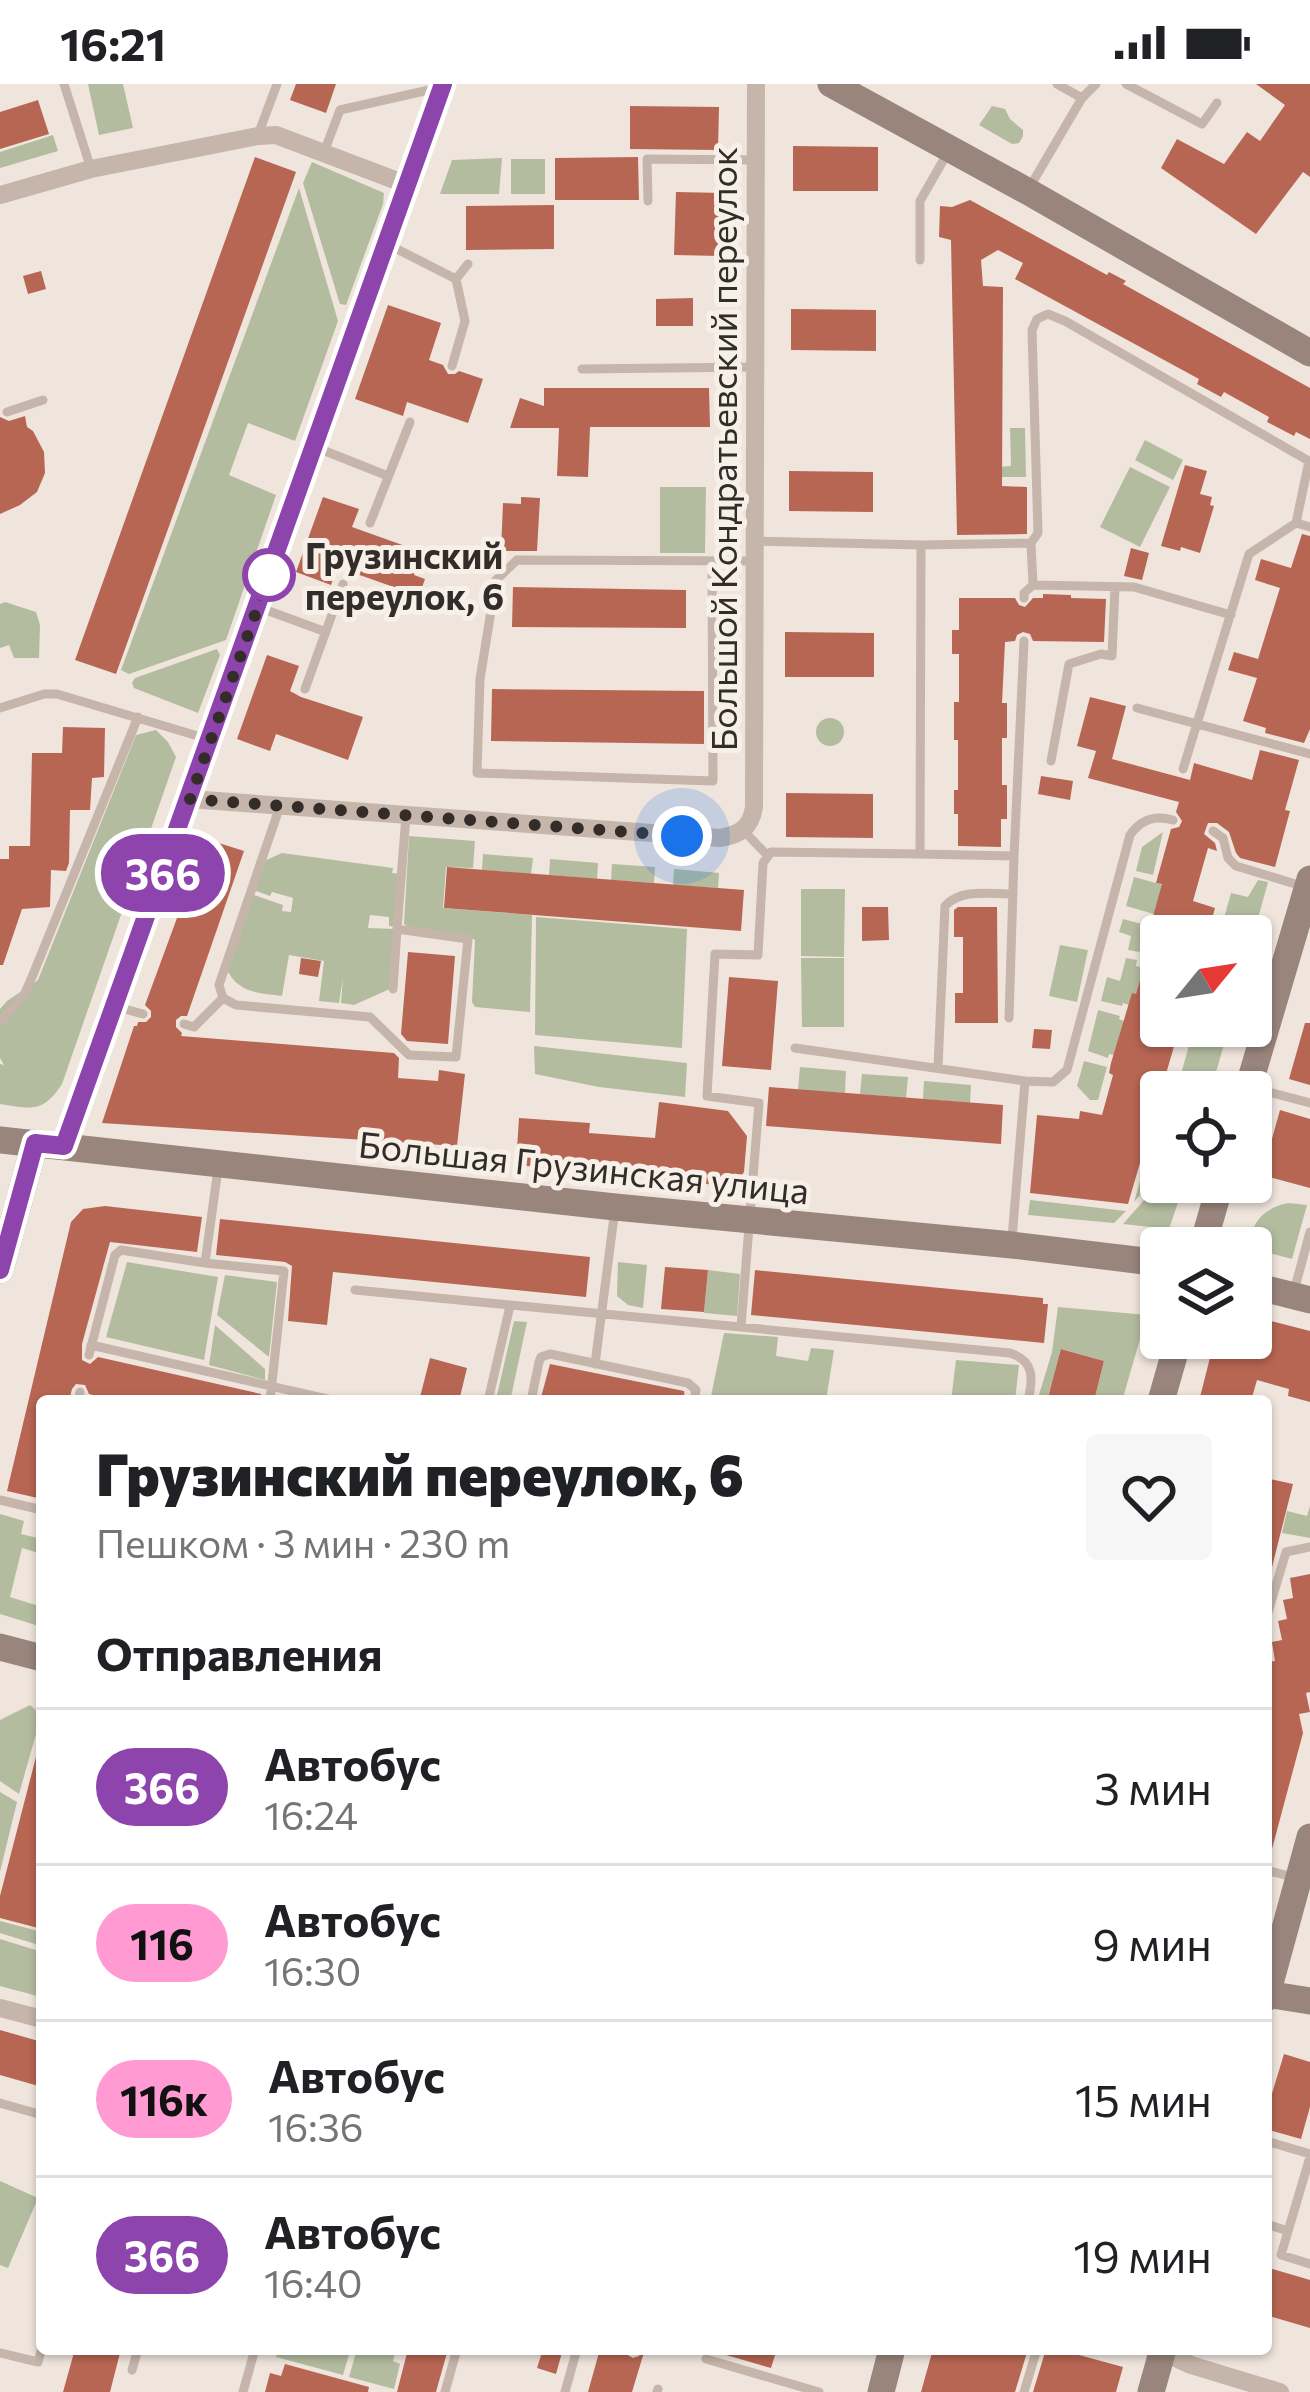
<!DOCTYPE html>
<html lang="ru">
<head>
<meta charset="utf-8">
<style>
  body { margin:0; font-family:Commissioner,sans-serif; background:#f6f6f6; color:#202124; height:100vh; display:flex; flex-direction:column; font-size:45px; white-space:nowrap }
  * { box-sizing:border-box; margin:0 }
  p { font-size:39px; color:#757577 }
  .icon { flex:none; width:66px; height:66px; fill:none; stroke:currentColor; stroke-width:2; stroke-linecap:round; stroke-linejoin:round }
  .map { position:relative; flex:1; overflow:hidden }
  .details { position:absolute; left:36px; top:1311px; width:1236px; height:960px; display:flex; flex-direction:column; background:#fff; border-radius:12px; box-shadow:0 3px 9px #0004 }
  .details>* { flex:none }
  .badge { padding:0 24px; border-radius:39px; font-size:42px; line-height:78px }
  .needle { width:78px; rotate:60deg }
  .fabs { position:absolute; left:1140px; top:831px; display:grid; gap:24px }
  .fabs a { display:grid; place-items:center; width:132px; height:132px; border-radius:12px; background:#fff; box-shadow:0 3px 9px #0004; font-size:60px }
  .you { position:absolute; width:60px; height:60px; margin:-30px; border:9px solid #fff; border-radius:50%; background:#1a73e8; box-shadow:0 0 0 18px #1a73e833 }
  .map>.badge { position:absolute; translate:-50% -50%; box-shadow:0 0 0 6px #fff }
  h2 { padding:0 60px; font-size:45px; line-height:108px }
  .round { display:grid; place-items:center; flex:none; width:126px; height:126px; border-radius:12px; background:#f6f6f6 }
  .overview { display:flex; align-items:center; justify-content:space-between; height:204px; padding:0 60px }
  h1 { font-size:57px; font-weight:800; line-height:90px }
  ul { padding:0; list-style:none }
  li { display:flex; align-items:center; gap:36px; height:156px; padding:0 60px; border-top:3px solid #e0e0e0 }
  li div { flex:1 }
  li b { display:block; font-size:45px }
  li em { font-style:normal }
  li .badge { min-width:132px; font-weight:700; text-align:center }
  .status { display:flex; justify-content:space-between; align-items:center; height:84px; padding:0 60px; background:#fff; direction:ltr }
  .status svg { height:33px; fill:currentColor }
  .map>svg:first-child { display:block }
  .green { fill:#b4bc9f }
  .building { fill:#b76653 }
  .lines { fill:none; stroke-linecap:round; stroke-linejoin:round }
  .lane { stroke:#c5b5aa; stroke-width:9 }
  .street { stroke:#c5b5aa; stroke-width:18 }
  .secondary { stroke:#99857c; stroke-width:27 }
  .line-casing { stroke:#fff; stroke-width:27 }
  .line { stroke:#8e44ad; stroke-width:18 }
  .walk { stroke:#342c29; stroke-width:12; stroke-dasharray:0 21.6 }
  .stop-dot { fill:#fff; stroke:#8e44ad; stroke-width:6 }
  .labels { text-anchor:middle; dominant-baseline:central; stroke-width:10; stroke-linejoin:round; paint-order:stroke }
  .street-label { font-size:36px; fill:#342c29; stroke:#f7f0e8 }
  .stop-label { font-size:36px; font-weight:bold; fill:#342c29; stroke:#f7f0e8; text-anchor:start }
</style>
</head>
<body>
<div class="status"><b>16:21</b><svg viewBox="0 0 49 12"><path d="M0 12V9h3v3zM5 12V6h3v6zM10 12V3h3v9zM15 12V0h3v12zM26 1h20v11H26zM47 4h2v5h-2z"/></svg></div>
<div class="map">
<svg width="1310" height="2308" viewBox="0 0 1310 2308">
  <rect width="100%" height="100%" fill="#efe5dd"/>
  <path class="green" d="M88,0H123L133,44L99,51Z
    M992,22L1005,25L1010,35L1023,46V52L1019,59L1012,60L979,41Z
    M53,51L58,67L0,84V68Z
    M502,74L499,110H440L452,76Z
    M511,75H545V110H511Z
    M312,78L384,109L383,120L346,221L340,220L339,217L303,99Z
    M299,104L338,237L295,357L248,339L229,391L276,411L226,556L129,590L121,586Z
    M1010,344H1025L1026,393H1000L999,383L1011,382Z
    M1145,356L1183,376L1173,396L1135,376Z
    M1130,383L1170,403L1140,463L1100,443Z
    M660,403H706L705,469H660Z
    M5,518L36,528L40,541L39,574H14L9,561L0,564V520Z
    M217,565L220,571L198,629L134,604L132,599L135,594Z
    M816 648a14 14 0 1 1 28 0a14 14 0 1 1-28 0Z
    M156,646L168,658L176,673L62,1000C43,1029 32,1025 0,1020V980L4,981L0,974V925L7,917L38,896L136,651Z
    M1163,748L1153,791L1136,787L1142,763Z
    M409,752L475,757L473,784L446,783L443,824L532,831L530,928L475,923L472,918L475,856L470,853L410,844L404,840Z
    M282,769L393,784L392,789L401,790L396,843L389,842V833L370,831L368,844L396,845L392,904L354,921L341,919L343,894L339,919L319,917L324,877L289,871L282,912C257,909 238,909 226,884L251,810L283,821L282,827L291,828L293,814L272,808L270,812L253,806L264,777Z
    M483,770L533,774L531,790L482,786Z
    M550,775L598,779L597,795L549,791Z
    M612,780L655,783L654,799L611,796Z
    M674,785L719,789L718,804L673,801Z
    M1134,793L1167,802L1154,830L1126,822Z
    M1258,796L1268,798L1251,860V852H1219L1231,809L1248,813Z
    M801,805H845L844,873L801,872Z
    M536,833L687,845L682,964L535,951Z
    M1123,835L1146,841L1145,846L1154,848L1149,866L1141,864L1139,868L1128,866L1131,852L1119,848Z
    M1060,861L1088,866L1077,918L1049,912Z
    M801,874H844V943H802Z
    M1126,874L1137,876L1136,882L1144,884L1136,910L1129,921L1123,919L1122,922L1101,917L1107,893L1120,897Z
    M1098,926L1120,932L1119,935L1124,937L1114,971L1109,970L1108,974L1088,967Z
    M1194,944L1226,953L1211,1006L1179,997Z
    M534,962L687,979L685,1013L599,1003L535,990Z
    M1084,977L1107,983L1098,1016H1090L1077,1002Z
    M800,983L846,987L845,1009L798,1006Z
    M862,990L908,993L906,1014L860,1010Z
    M924,997L971,1001L970,1019L923,1015Z
    M1161,1071V1088L1134,1118L1146,1076Z
    M1161,1097L1185,1098L1169,1145L1123,1140Z
    M1030,1116L1126,1127L1114,1139L1028,1131Z
    M1289,1119L1307,1121L1292,1175L1261,1167L1250,1159C1252,1136 1266,1123 1289,1119Z
    M127,1178L218,1193L204,1276L106,1253Z
    M618,1178L647,1181L643,1224L628,1221L617,1212Z
    M708,1186L740,1190L737,1232L704,1229Z
    M225,1191L277,1198L269,1273L217,1231Z
    M1058,1223L1147,1231L1122,1317H1094L1104,1277L1062,1265L1047,1315L1038,1314L1052,1268Z
    M514,1237L527,1238L511,1313L497,1311Z
    M215,1241L265,1285V1296L209,1281Z
    M724,1249L778,1253L776,1272L808,1277L811,1264L834,1266L826,1317H710Z
    M956,1276L1019,1281L1015,1317H951Z
    M1310,1422V1454L1282,1449L1287,1427L1307,1432Z
    M0,1430L24,1437L21,1450L42,1455V1470L22,1464L10,1513L42,1523V1543L0,1530Z
    M30,1621L39,1629L40,1636L19,1710L0,1697V1636Z
    M0,1708L17,1718L0,1788Z
    M0,1837L42,1848V1862L0,1849Z
    M0,1855L42,1868L41,1913L0,1902Z
    M0,2097L38,2114L8,2184L0,2181Z
    M278,2265H346L350,2267L343,2291L276,2273Z
    M357,2265H396L393,2277L400,2280L394,2305L349,2293Z"/>
  <path class="building" d="M296,0H336L326,29L290,16Z
    M1256,0H1310V93L1303,88L1256,150L1161,84L1177,55L1224,80L1247,48L1260,57L1285,21Z
    M38,16L49,50L0,65V28Z
    M630,22L719,23L718,66L630,65Z
    M793,62L878,63V107H793Z
    M255,73L296,88L116,590L75,576Z
    M638,73L639,116H555V74Z
    M676,108L723,109L721,172L674,171Z
    M970,116L1107,191L1109,188L1126,197L1123,200L1310,304V355L1296,348L1294,352L1267,338L1269,333L1224,308L1221,313L1197,300L1199,295L1015,195L1023,179L998,166L981,176L983,202L1003,203L1002,402L1027,403V450L957,451L951,156L939,153L940,122L952,123Z
    M554,121V165L466,166V122Z
    M41,187L46,205L28,210L23,192Z
    M693,214V242H656V215Z
    M388,221L441,239L429,276L443,281L448,290H455L459,287L483,295L468,339L407,318L403,332L355,315Z
    M791,225L876,226V267L791,266Z
    M544,304H709L710,343H590L588,393L557,392L559,344H510L520,314L544,322Z
    M25,332L27,343L33,347L44,368L45,389L37,408L20,421L0,430V333L9,337Z
    M1185,381L1207,387L1200,410L1212,413L1210,421L1214,422L1200,469L1181,463L1180,467L1161,462Z
    M789,387L873,388V428L789,427Z
    M323,413L359,425L352,443L422,468L414,491L425,495L419,512L337,483L331,501L296,488Z
    M521,413L540,414L537,467H501L503,419L521,420Z
    M1302,450L1310,452V645L1304,659L1265,649L1266,644L1243,637L1257,594L1228,586L1234,568L1258,575L1280,504L1255,496L1261,475L1291,484Z
    M1131,464L1149,469L1142,496L1124,492Z
    M513,503L686,506V544L512,543Z
    M1043,510L1071,511V514L1106,515L1104,558L1033,557L1030,550L1023,548L1017,551L1015,557L1005,558L1002,619H1007V654H1002V701H1007V735H1001V763L958,762V730H954V706H958V656H954V618H959V570H952V546H959V514H1015L1019,521L1025,523L1033,514H1043Z
    M785,548L874,549V593H785Z
    M267,571L299,582L290,607L301,613L363,633L348,676L276,650L270,667L237,655Z
    M492,605L704,607V660L491,657Z
    M1090,613L1126,622L1112,675L1190,696L1194,679L1252,696L1260,666L1299,676L1285,726L1290,727L1275,783L1240,774L1236,769L1229,748L1217,739H1208L1204,750L1215,759L1217,767L1208,764L1193,817L1215,824L1207,852H1161V942H1180L1128,1120L1030,1109L1037,1031L1079,1035L1080,1027L1102,1031L1113,991L1109,989L1111,979L1132,909L1136,910L1154,848L1149,847L1162,800L1156,799L1171,745L1179,743L1182,737L1176,728L1179,718L1088,694L1096,667L1077,662Z
    M63,643L105,644L104,693L92,694L90,726H70L69,779L66,787L51,786L50,823L22,825L3,881H0V775H9V762H30L32,669H62Z
    M1041,692L1073,697L1070,716L1038,710Z
    M786,709L873,710V754L786,753Z
    M206,755L244,767L187,932H181L176,936V943L182,949L181,952L394,969L399,974L398,994L438,997L439,986L465,990L457,1062L102,1039L134,942H137L138,938H146L151,933V927L145,921Z
    M447,783L744,806L741,847L444,824Z
    M862,823H888L889,856L862,857Z
    M958,823H997L998,939H955V909H963V853H954V826Z
    M408,868L455,872L448,960L407,957L401,950Z
    M301,874L321,877L318,893L299,890Z
    M729,893L778,897L771,986L722,982Z
    M1305,939H1310V1001L1289,995Z
    M1034,945L1052,946L1050,965L1032,964Z
    M769,1003L1003,1021L1001,1060L766,1042Z
    M659,1018L728,1027L747,1052L744,1088L734,1102L650,1096L651,1093L516,1081L519,1034L590,1039L589,1049L655,1054Z
    M1280,1026L1310,1035V1104L1262,1091Z
    M105,1122L202,1133L197,1168L110,1158L82,1260V1276L90,1280L98,1273L261,1310L260,1317H119L89,1310L85,1301L76,1300L72,1305L69,1317H42V1415L7,1407L71,1138L83,1125Z
    M220,1135L590,1173L586,1213L333,1188L327,1241L288,1237L292,1182L285,1178L216,1171Z
    M665,1183L708,1186L704,1228L661,1225Z
    M755,1186L1043,1214V1220H1048L1044,1259L751,1231Z
    M1251,1232L1310,1247V1318L1288,1312L1289,1305L1257,1296L1251,1317H1199L1215,1254H1251Z
    M1061,1265L1104,1277L1094,1317H1047Z
    M430,1274L467,1284L459,1317H419Z
    M550,1280L684,1307L685,1317H540Z
    M1266,1394L1293,1400L1271,1487L1266,1486Z
    M1310,1490V1608L1306,1609L1310,1628L1299,1630L1303,1649L1272,1765L1266,1764V1600L1269,1599L1266,1578L1275,1577L1272,1558L1282,1556L1278,1537L1287,1535L1283,1516L1293,1514L1290,1494Z
    M37,1669L42,1670V1845L0,1834V1812Z
    M0,1946L42,1958V2003L0,1991Z
    M1284,1970L1310,1978V2023L1301,2055L1266,2045V2029Z
    M1266,2183L1310,2196V2244L1266,2231Z
    M75,2265H121L110,2308H63Z
    M408,2265H448L436,2308H397Z
    M543,2265H563L556,2290L537,2284Z
    M600,2265H624L626,2270L633,2274L639,2272L645,2265L632,2308H588Z
    M696,2265H777L771,2284L709,2266L699,2270L696,2269Z
    M933,2265H1028L1015,2308H921Z
    M1046,2265H1057L1123,2283L1116,2308H1033Z
    M285,2280L369,2303L368,2308H265L270,2289L281,2292Z"/>
  <g class="lines">
    <path class="lane" d="M64,0L91,85
      M1057,0L1082,14
      M1126,0L1202,40L1217,19
      M258,51L277,0
      M324,68L340,26L442,3
      M1028,106L1082,14L1096,0
      M648,117L647,75L755,76
      M387,160L456,195
      M920,176V117L948,68
      M452,282L465,237L456,195L468,180
      M582,285L755,283
      M7,328L43,316
      M315,363L388,392
      M370,439L410,338
      M921,461L1031,459L1038,449L1032,246L1037,235L1048,230L1065,237L1309,377L1296,439
      M712,477L713,697L477,689L480,595L496,496L517,476L756,477
      M1033,501L1134,503L1231,531
      M1024,514V509L1033,501L1031,459
      M258,523L326,548
      M305,605L343,500
      M0,624L44,610H57L208,655
      M1137,624L1310,670
      M1051,677L1069,580L1101,570L1112,572L1115,503
      M1183,685L1249,470L1296,439L1310,443
      M280,722L219,901L223,914L236,921L370,933L409,971L456,973L468,855L397,845L406,732
      M743,746L767,771
      M1213,747L1223,754L1228,774L1236,782L1302,802
      M920,770L1014,772
      M393,905L397,845
      M114,922L143,930
      M1009,934L1014,772L1024,557
      M0,938L24,911L32,893L138,633
      M184,940L194,943L223,914
      M795,964L1025,997L1012,1155
      M938,984L945,822C961,804 990,810 1013,810
      M1025,997L1053,998L1067,986L1130,751C1141,735 1155,731 1173,736
      M1254,1004L1310,1019
      M205,1179L284,1187L270,1317
      M355,1206L1010,1269C1035,1277 1033,1295 1028,1317
      M1294,1207L1310,1148
      M741,1242L759,1019L707,1012L715,870L758,871L763,779L771,768L920,770L921,461L756,457
      M91,1261L336,1317
      M89,1271L115,1171L121,1166L205,1179L218,1085
      M595,1280L615,1125
      M78,1317L80,1308
      M488,1317L510,1222
      M531,1317L539,1278L541,1273L550,1270L688,1299L696,1306L694,1317
      M0,1416L42,1426
      M1266,1535L1286,1468L1310,1463
      M1266,1786L1293,1793
      M0,2019L42,2031
      M1266,2057L1310,2070
      M1310,2073L1281,2171L1310,2180
      M1266,2140L1288,2147
      M633,2265H634
      M0,2269L38,2278L42,2264
      M706,2275L819,2308
      M132,2286L138,2265
      M243,2308L255,2265
      M445,2308L457,2265
      M565,2308L577,2265
      M657,2308L658,2305
      M1024,2308L1037,2265"/>
    <path class="street" d="M0,111L91,85L258,52L276,51L408,101
      M190,715L720,754C739,751 751,744 754,723L756,0
      M64,1062L443,0
      M0,1924L42,1935
      M1156,2265L1191,2281L1280,2308"/>
    <path class="secondary" d="M831,0L1027,107L1310,269
      M1247,1008L1310,795
      M0,1056L615,1123L1012,1161L1161,1179
      M1202,1164L1221,1098
      M0,1186L35,1059
      M1251,1201L1310,1216
      M1161,1317L1179,1254
      M0,1563L42,1574
      M1266,1910L1310,1917
      M1266,1914L1310,1753
      M881,2308L892,2265
      M1151,2308L1163,2265"/>
  </g>
  <g class="lines">
    <g class="line-casing">
      <path id="line" d="M0,1186L35,1059L64,1062L443,0"/>
    </g>
    <use href="#line" class="line"/>
    <path class="walk" d="M269,491L190,715L682,752"/>
  </g>
  <circle class="stop-dot" cx="269" cy="491" r="24"/>
  <g class="labels">
    <g class="street-label">
      <text transform="translate(722 365) rotate(-90)">Большой Кондратьевский переулок</text>
      <text transform="translate(584 1082) rotate(6)">Большая Грузинская улица</text>
    </g>
    <g class="stop-label">
      <text x="305" y="470">Грузинский<tspan x="305" dy="41">переулок, 6</tspan></text>
    </g>
  </g>
</svg>
<div class="fabs">
<a><svg class="needle" viewBox="-14 -14 28 28"><path d="M0-13l5 13h-10z" fill="#e53935"/><path d="M0 13l5-13h-10z" fill="#757577"/></svg></a>
<a><svg class="icon" aria-label="locate" viewBox="0 0 24 24"><circle cx="12" cy="12" r="6"/><path d="M12 2v4M12 18v4M2 12h4M18 12h4"/></svg></a>
<a><svg class="icon" aria-label="layers" viewBox="0 0 24 24"><path d="M12 4l9 5-9 5-9-5zM3 14l9 5 9-5"/></svg></a>
</div>
<div class="you" style="left:682px;top:752px"></div>
<b class="badge" style="left:163px;top:789px;background:#8e44ad;color:#fff">366</b>
<section class="details">
<div class="overview"><div><h1>Грузинский переулок, 6</h1><p>Пешком · 3 мин · 230 m</p></div><a class="round"><svg class="icon" aria-label="heart" viewBox="0 0 24 24"><path d="M12 20l-8-8c-3-5 5-10 8-4 3-6 11-1 8 4z"/></svg></a></div>
<h2>Отправления</h2>
<ul>
<li><span class="badge" style="background:#8e44ad;color:#fff">366</span><div><b>Автобус</b><p>16:24</p></div><em>3 мин</em></li>
<li><span class="badge" style="background:#ff9ad2;color:#111">116</span><div><b>Автобус</b><p>16:30</p></div><em>9 мин</em></li>
<li><span class="badge" style="background:#ff9ad2;color:#111">116к</span><div><b>Автобус</b><p>16:36</p></div><em>15 мин</em></li>
<li><span class="badge" style="background:#8e44ad;color:#fff">366</span><div><b>Автобус</b><p>16:40</p></div><em>19 мин</em></li>
</ul>
</section>
</div>
</body>
</html>
